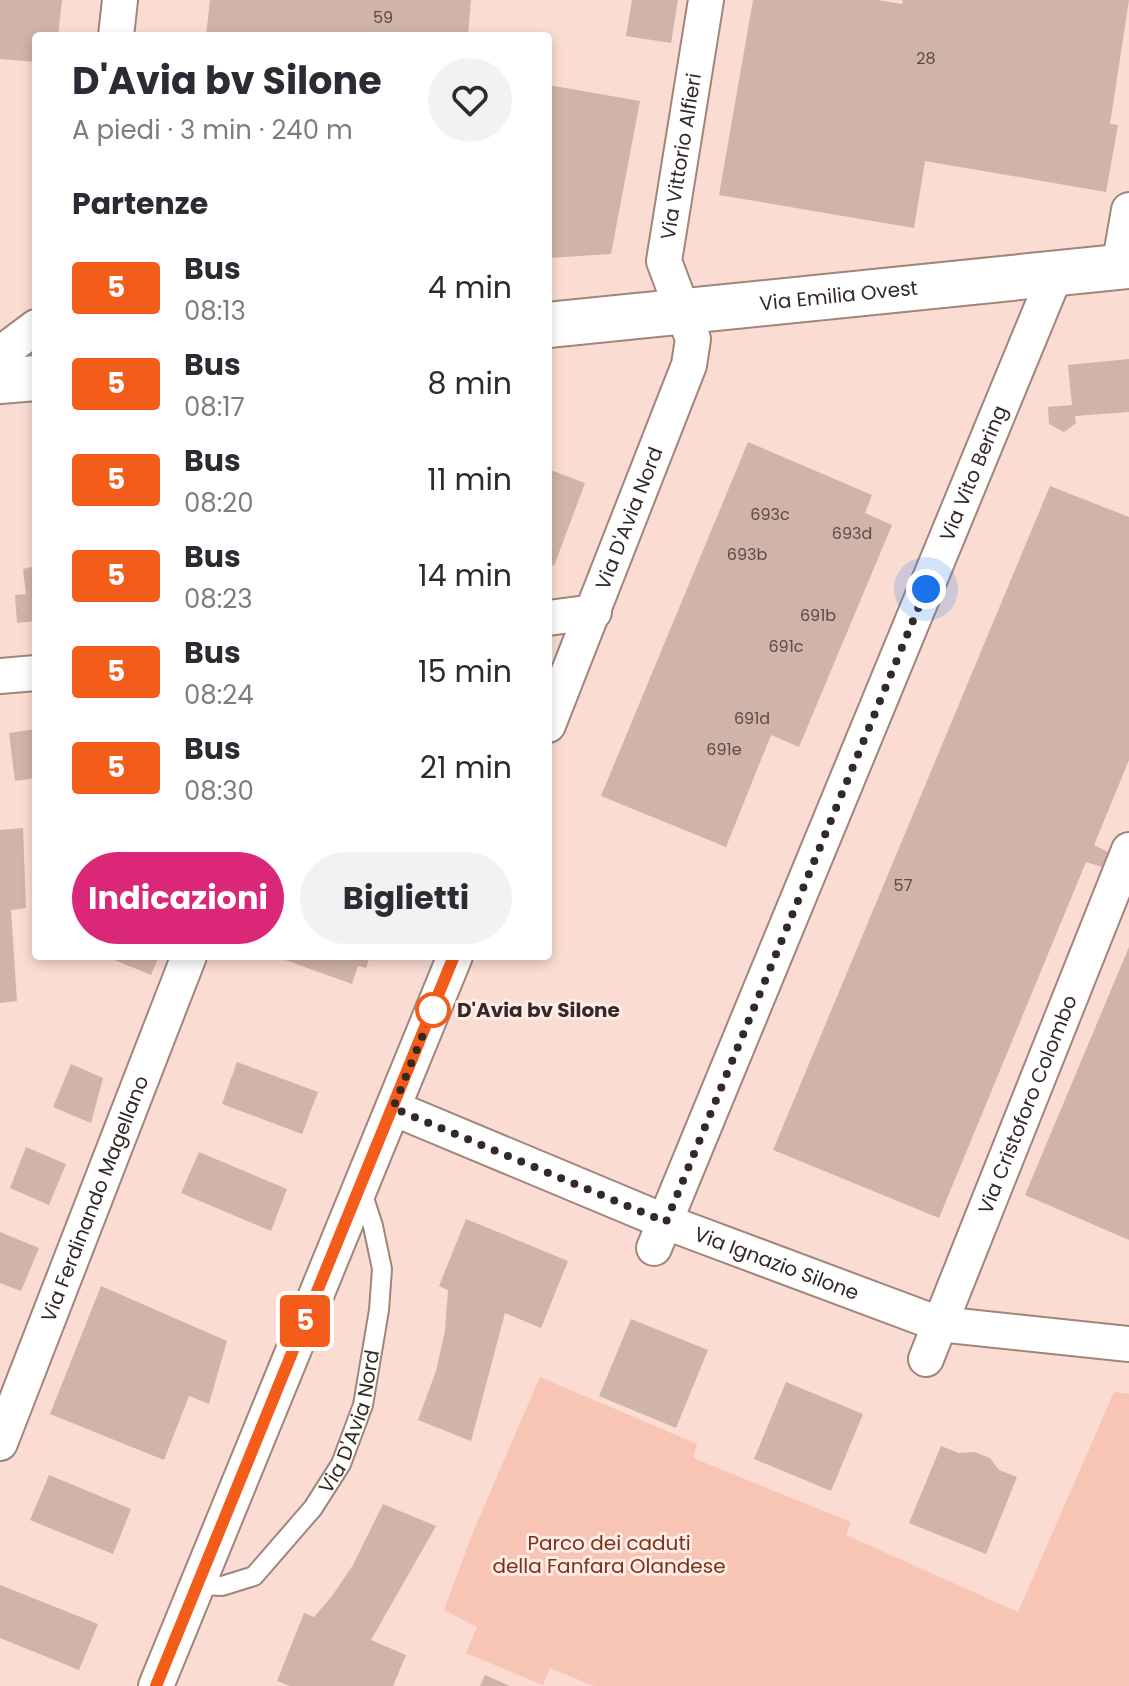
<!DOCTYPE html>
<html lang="it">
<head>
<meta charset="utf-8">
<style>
  body { margin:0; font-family:Poppins,sans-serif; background:#f2f2f3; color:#2b2b33; height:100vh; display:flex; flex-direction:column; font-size:30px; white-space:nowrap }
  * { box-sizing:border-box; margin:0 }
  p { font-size:26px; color:#7c7c81 }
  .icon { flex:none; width:44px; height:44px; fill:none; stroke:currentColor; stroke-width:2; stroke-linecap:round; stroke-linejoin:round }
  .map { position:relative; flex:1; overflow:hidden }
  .side { position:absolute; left:32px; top:32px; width:520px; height:928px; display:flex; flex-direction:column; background:#fff; border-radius:8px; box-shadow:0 4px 12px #0003 }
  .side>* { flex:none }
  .badge { padding:0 16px; border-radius:6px; font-size:28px; line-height:52px }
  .you { position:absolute; width:40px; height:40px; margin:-20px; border:6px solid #fff; border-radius:50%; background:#1a73e8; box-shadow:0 0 0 12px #1a73e833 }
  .map>.badge { position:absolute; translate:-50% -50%; box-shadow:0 0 0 4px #fff }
  h2 { padding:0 40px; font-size:30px; line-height:72px }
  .round { display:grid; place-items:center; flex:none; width:84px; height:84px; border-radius:42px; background:#f2f2f3 }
  .summary { display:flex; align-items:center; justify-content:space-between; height:136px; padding:0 40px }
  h1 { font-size:38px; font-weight:700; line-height:60px }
  .primary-button { display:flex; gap:16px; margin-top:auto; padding:16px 40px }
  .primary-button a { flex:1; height:92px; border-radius:48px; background:#db2777; color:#fff; font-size:32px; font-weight:700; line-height:92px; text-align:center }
  .primary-button a+a { background:#f2f2f3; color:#2b2b33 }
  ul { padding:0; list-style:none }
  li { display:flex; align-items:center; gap:24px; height:96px; padding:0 40px }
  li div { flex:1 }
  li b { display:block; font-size:30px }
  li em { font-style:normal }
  li .badge { min-width:88px; font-weight:700; text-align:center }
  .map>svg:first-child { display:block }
  .green { fill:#f8c4b3 }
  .building { fill:#d0b3a9 }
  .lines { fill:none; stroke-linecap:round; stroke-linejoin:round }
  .service-casing { stroke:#a0857b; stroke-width:22 }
  .minor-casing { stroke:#a0857b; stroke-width:38 }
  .secondary-casing { stroke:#a0857b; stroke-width:48 }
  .service { stroke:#fff; stroke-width:18 }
  .minor { stroke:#fff; stroke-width:34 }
  .secondary { stroke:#fff; stroke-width:44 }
  .line-casing { stroke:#fff; stroke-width:18 }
  .line { stroke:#f35c19; stroke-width:12 }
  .walk { stroke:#342925; stroke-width:8; stroke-dasharray:0 14.4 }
  .stop-dot { fill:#fff; stroke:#f35c19; stroke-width:4 }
  .labels { text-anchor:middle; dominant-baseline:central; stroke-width:6; stroke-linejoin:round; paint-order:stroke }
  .number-label { font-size:16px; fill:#5b4c46 }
  .street-label { font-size:20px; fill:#342925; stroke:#ffece6 }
  .stop-label { font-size:20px; font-weight:bold; fill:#342925; stroke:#ffece6; text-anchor:start }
  .park-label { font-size:20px; fill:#7b3116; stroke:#ffece6 }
</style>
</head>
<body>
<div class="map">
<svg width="1129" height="1686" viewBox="0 0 1129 1686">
  <rect width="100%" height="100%" fill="#fadcd2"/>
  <path class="green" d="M540,1377L697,1444L693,1458L851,1522L846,1535L1018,1612L1114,1392L1129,1394V1686H594L550,1668L543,1685L466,1653L477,1627L444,1610L473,1532Z"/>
  <path class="building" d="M0,0H62L58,36H36V62L0,59Z
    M210,0H471L468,36H206Z
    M632,0H678L671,43L626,36Z
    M753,0H877L902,4L903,0H1129L1110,124L1118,125L1106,192L925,161L914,228L719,195Z
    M548,85L640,101L611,254L548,258Z
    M1129,359V412L1075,416L1076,423L1064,432L1049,424L1048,407L1072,405L1068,365Z
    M748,442L872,495L865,513L892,525L799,747L771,735L726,847L601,796Z
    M548,469L585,483L554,566L548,564Z
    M1050,486L1129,517V760L1094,845L1108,852L1102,867L1086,862L939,1218L773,1150Z
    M36,566V621L17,623L15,595L26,594L23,569Z
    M36,729V778L15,781L9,733Z
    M23,828L26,908L11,910L17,1001L0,1003V830Z
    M1129,947V1240L1025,1195Z
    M105,956H159L151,975Z
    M274,956H370L366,968L358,966L352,984Z
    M237,1062L318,1092L302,1134L222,1104Z
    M71,1064L103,1078L91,1123L53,1107Z
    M26,1147L66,1164L49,1205L10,1188Z
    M199,1152L287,1189L271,1231L181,1193Z
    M466,1219L568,1261L541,1328L505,1313L471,1441L418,1420L436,1371L445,1331L448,1290L439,1286Z
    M0,1232L39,1248L21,1291L0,1283Z
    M101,1286L227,1341L209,1404L189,1396L164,1460L50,1414Z
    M631,1319L708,1350L676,1428L599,1396Z
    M786,1382L863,1414L831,1491L754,1459Z
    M941,1446L959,1453L974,1452L990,1458L999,1470L1017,1477L986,1554L909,1523Z
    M49,1475L131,1509L113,1554L30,1520Z
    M383,1504L436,1526L371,1640L406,1655L393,1686H290L277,1681L304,1613L314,1617L332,1596L353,1565Z
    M0,1585L98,1624L79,1670L0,1638Z
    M485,1675L510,1686H480Z"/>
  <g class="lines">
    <g class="service-casing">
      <g id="service">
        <path id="s1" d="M197,1585L222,1586L254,1576L313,1508L341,1464L363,1405L379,1310L382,1269L373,1226L362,1192"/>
      </g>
    </g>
    <g class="minor-casing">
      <g id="minor">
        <path d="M116,36L120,0"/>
        <path d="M1119,267L1129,210"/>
        <path d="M0,354L36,327"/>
        <path d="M548,618L594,612"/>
        <path d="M0,676L36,673"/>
        <path id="s2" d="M548,725L689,365L693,339L664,261L706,0"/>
        <path id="s3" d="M393,1108L666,1222L939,1324L1129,1344"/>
        <path id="s4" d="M654,1248L1056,273"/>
        <path id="s5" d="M926,1359L1129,850"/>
        <path id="s6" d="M0,1443L189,956"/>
        <path d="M156,1686L455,956"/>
      </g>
    </g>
    <g class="secondary-casing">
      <g id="secondary">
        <path id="s7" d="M548,325L1129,266"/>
        <path d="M0,381L36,378"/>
      </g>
    </g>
    <use href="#service" class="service"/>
    <use href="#minor" class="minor"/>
    <use href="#secondary" class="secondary"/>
  </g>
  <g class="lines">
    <g class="line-casing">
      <path id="line" d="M156,1686L454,956"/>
    </g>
    <use href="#line" class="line"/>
    <path class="walk" d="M433,1010L393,1108L666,1222L926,589"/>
  </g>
  <circle class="stop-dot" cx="433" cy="1010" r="16"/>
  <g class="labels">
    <g class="number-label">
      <text x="383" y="17">59</text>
      <text x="926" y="58">28</text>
      <text x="770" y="514">693c</text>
      <text x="852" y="533">693d</text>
      <text x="747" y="554">693b</text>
      <text x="818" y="615">691b</text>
      <text x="786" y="646">691c</text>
      <text x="752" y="718">691d</text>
      <text x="724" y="749">691e</text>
      <text x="903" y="885">57</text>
    </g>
    <g class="street-label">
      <text stroke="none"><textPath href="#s2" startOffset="602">Via Vittorio Alfieri</textPath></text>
      <text stroke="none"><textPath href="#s7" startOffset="292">Via Emilia Ovest</textPath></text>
      <text stroke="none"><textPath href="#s4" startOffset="838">Via Vito Bering</textPath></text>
      <text stroke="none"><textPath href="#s2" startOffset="222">Via D'Avia Nord</textPath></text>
      <text stroke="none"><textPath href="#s5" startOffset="274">Via Cristoforo Colombo</textPath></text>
      <text stroke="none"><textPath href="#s6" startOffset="262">Via Ferdinando Magellano</textPath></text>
      <text stroke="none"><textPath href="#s3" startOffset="414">Via Ignazio Silone</textPath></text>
      <text stroke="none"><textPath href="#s1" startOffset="244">Via D'Avia Nord</textPath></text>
    </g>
    <g class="stop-label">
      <text x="457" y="1010">D'Avia bv Silone</text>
    </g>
    <g class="park-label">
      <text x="609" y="1543">Parco dei caduti<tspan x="609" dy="23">della Fanfara Olandese</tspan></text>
    </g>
  </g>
</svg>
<div class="you" style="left:926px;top:589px"></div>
<b class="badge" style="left:305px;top:1321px;background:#f35c19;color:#fff">5</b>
<section class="side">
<div class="summary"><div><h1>D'Avia bv Silone</h1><p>A piedi · 3 min · 240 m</p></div><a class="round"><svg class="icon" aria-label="heart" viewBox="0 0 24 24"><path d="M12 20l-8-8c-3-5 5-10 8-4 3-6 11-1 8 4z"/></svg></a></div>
<h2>Partenze</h2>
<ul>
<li><span class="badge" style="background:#f35c19;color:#fff">5</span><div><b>Bus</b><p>08:13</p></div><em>4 min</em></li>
<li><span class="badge" style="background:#f35c19;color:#fff">5</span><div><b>Bus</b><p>08:17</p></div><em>8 min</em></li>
<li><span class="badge" style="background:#f35c19;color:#fff">5</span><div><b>Bus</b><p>08:20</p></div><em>11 min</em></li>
<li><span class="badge" style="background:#f35c19;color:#fff">5</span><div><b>Bus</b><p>08:23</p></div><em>14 min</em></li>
<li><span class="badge" style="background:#f35c19;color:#fff">5</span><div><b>Bus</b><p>08:24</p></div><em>15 min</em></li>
<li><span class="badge" style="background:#f35c19;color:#fff">5</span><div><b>Bus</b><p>08:30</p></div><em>21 min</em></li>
</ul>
<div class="primary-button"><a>Indicazioni</a><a>Biglietti</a></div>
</section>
</div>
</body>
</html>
